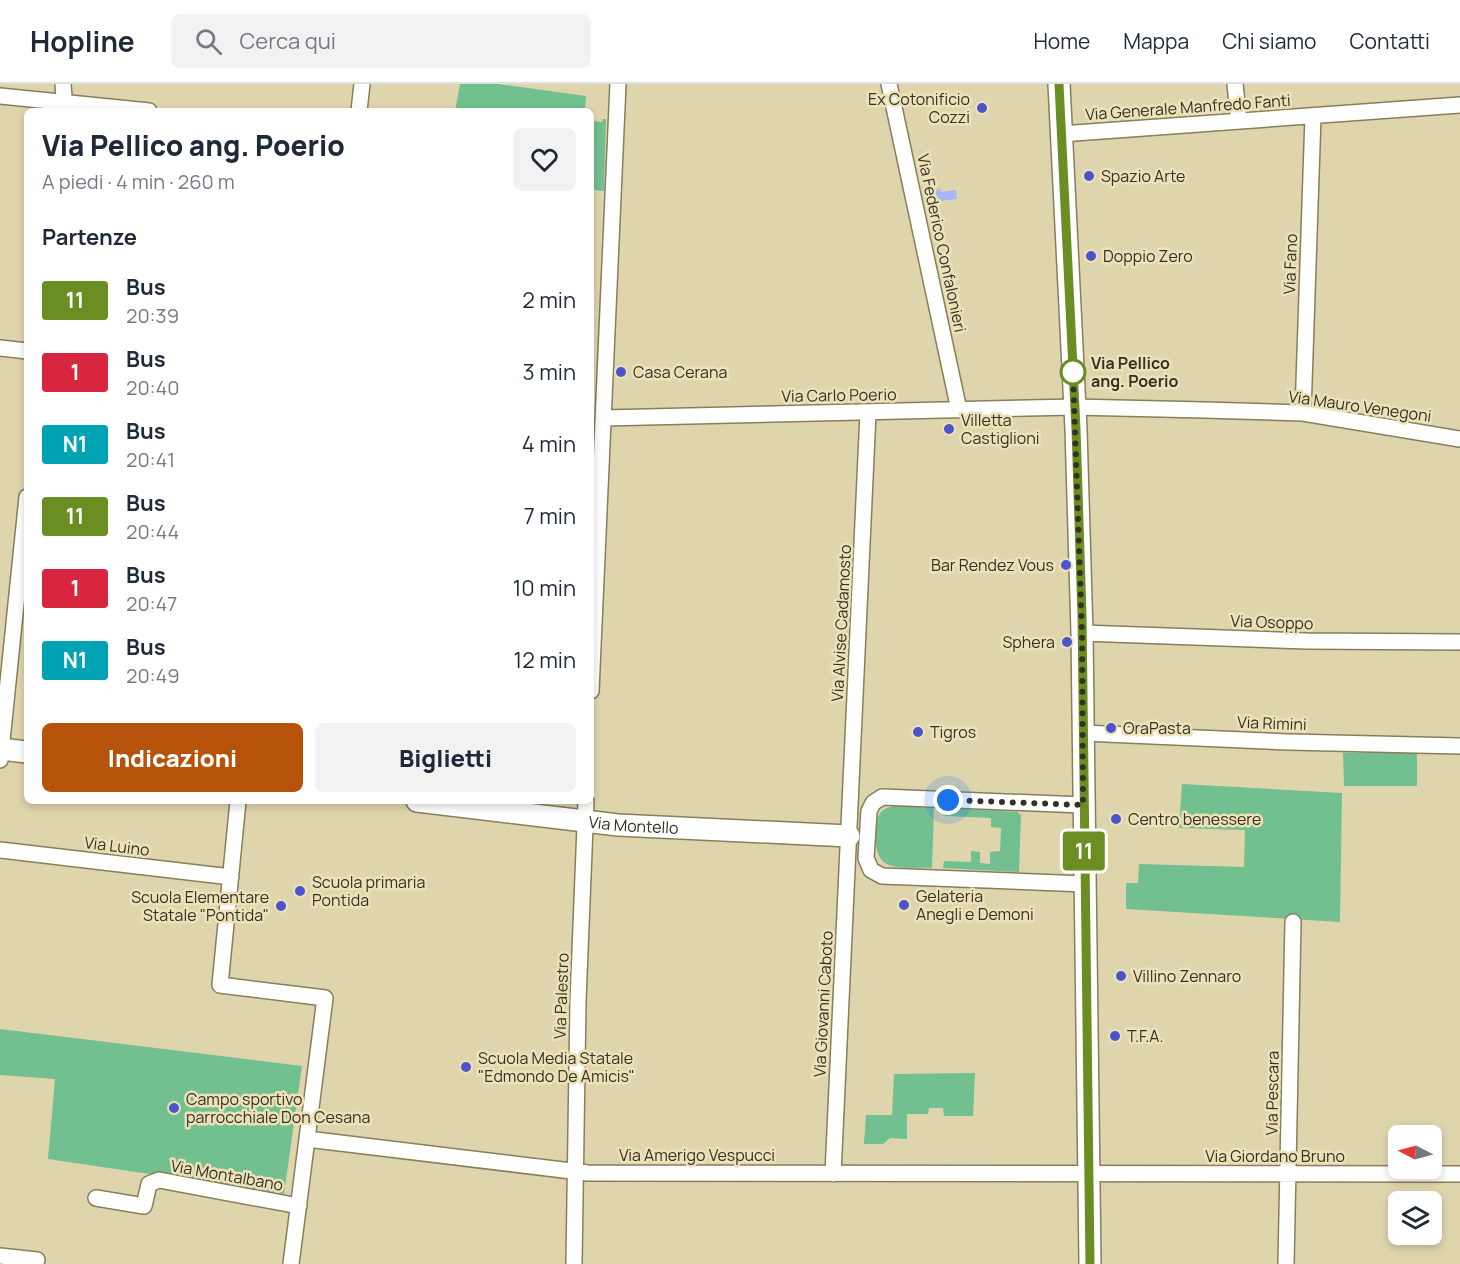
<!DOCTYPE html>
<html lang="it">
<head>
<meta charset="utf-8">
<style>
  body { margin:0; font-family:Manrope,sans-serif; background:#f2f2f3; color:#1f2937; height:100vh; display:flex; flex-direction:column; font-size:22px; white-space:nowrap }
  * { box-sizing:border-box; margin:0 }
  p { font-size:20px; color:#747a83 }
  .icon { flex:none; width:33px; height:33px; fill:none; stroke:currentColor; stroke-width:2; stroke-linecap:round; stroke-linejoin:round }
  .map { position:relative; flex:1; overflow:hidden }
  .details { position:absolute; left:24px; top:24px; width:570px; height:696px; display:flex; flex-direction:column; background:#fff; border-radius:9px; box-shadow:0 3px 9px #0003 }
  .details>* { flex:none }
  .badge { padding:0 12px; border-radius:4px; font-size:21px; line-height:39px }
  .needle { width:39px; rotate:276deg }
  .controls { position:absolute; left:1388px; top:1041px; display:grid; gap:12px }
  .controls a { display:grid; place-items:center; width:54px; height:54px; border-radius:9px; background:#fff; box-shadow:0 3px 9px #0003; font-size:30px }
  .you { position:absolute; width:30px; height:30px; margin:-15px; border:4px solid #fff; border-radius:50%; background:#1a73e8; box-shadow:0 0 0 9px #1a73e833 }
  .map>.badge { position:absolute; translate:-50% -50%; box-shadow:0 0 0 3px #fff }
  h2 { padding:0 18px; font-size:22px; line-height:54px }
  .round { display:grid; place-items:center; flex:none; width:63px; height:63px; border-radius:9px; background:#f2f2f3 }
  .overview { display:flex; align-items:center; justify-content:space-between; height:102px; padding:0 18px }
  h1 { font-size:28px; font-weight:800; line-height:45px }
  .button { display:flex; gap:12px; margin-top:auto; padding:12px 18px }
  .button a { flex:1; height:69px; border-radius:9px; background:#b45309; color:#fff; font-size:24px; font-weight:800; line-height:69px; text-align:center }
  .button a+a { background:#f2f2f3; color:#1f2937 }
  ul { padding:0; list-style:none }
  li { display:flex; align-items:center; gap:18px; height:72px; padding:0 18px }
  li div { flex:1 }
  li b { display:block; font-size:22px }
  li em { font-style:normal }
  li .badge { min-width:66px; font-weight:700; text-align:center }
  header { display:flex; align-items:center; gap:36px; box-sizing:border-box; height:84px; padding:0 30px; background:#fff; border-bottom:2px solid #e0e1e3 }
  header strong { font-size:28px }
  nav { display:flex; gap:33px; margin-inline-start:auto; font-size:21px }
  .search { width:420px; height:54px; background:#f2f2f3; display:flex; align-items:center; gap:15px; box-sizing:border-box; padding:0 21px; border-radius:9px; color:#747a83; font-size:22px }
  .map>svg:first-child { display:block }
  .green { fill:#72bf8f }
  .water { fill:#a8b5f9 }
  .lines { fill:none; stroke-linecap:round; stroke-linejoin:round }
  .street-casing { stroke:#887e59; stroke-width:18 }
  .secondary-casing { stroke:#887e59; stroke-width:24 }
  .street { stroke:#fff; stroke-width:15 }
  .secondary { stroke:#fff; stroke-width:21 }
  .line-casing { stroke:#fff; stroke-width:14 }
  .line { stroke:#6b8e23; stroke-width:9 }
  .walk { stroke:#353122; stroke-width:6; stroke-dasharray:0 10.8 }
  .poi-dot { fill:#4d53c9; stroke:#ece2ba; stroke-width:2 }
  .stop-dot { fill:#fff; stroke:#6b8e23; stroke-width:3 }
  .labels { text-anchor:middle; dominant-baseline:central; stroke-width:5; stroke-linejoin:round; paint-order:stroke }
  .poi-label { font-size:16px; fill:#353122; stroke:#ece2ba; text-anchor:start }
  .street-label { font-size:16px; fill:#353122; stroke:#ece2ba }
  .stop-label { font-size:16px; font-weight:bold; fill:#353122; stroke:#ece2ba; text-anchor:start }
</style>
</head>
<body>
<header>
<strong>Hopline</strong>
<div class="search"><svg class="icon" aria-label="search" viewBox="0 0 24 24"><circle cx="10" cy="10" r="6"/><path d="M15 15l6 6"/></svg>Cerca qui</div>
<nav><a>Home</a><a>Mappa</a><a>Chi siamo</a><a>Contatti</a></nav>
</header>
<div class="map">
<svg width="1460" height="1180" viewBox="0 0 1460 1180">
  <rect width="100%" height="100%" fill="#dfd5ad"/>
  <path class="green" d="M460,0H498L586,12L585,27H455Z
    M603,35H606L604,107L591,106V37L602,38Z
    M1417,668V702H1344L1343,669Z
    M1182,700L1342,709L1340,838L1126,825V799H1138L1139,780L1244,783L1245,746L1179,744Z
    M899,722L934,724L932,784C918,783 897,786 885,779C873,772 872,738 881,728C886,723 892,722 899,722Z
    M946,724L1017,728L1021,731L1019,788L943,784L944,777L971,778V767L980,768V779L990,780V768L1000,767L1001,744L991,743V734L945,732Z
    M0,945L302,982L284,1110L48,1075L55,995L0,991Z
    M975,989L973,1032H944L943,1024H929L928,1030H907V1055L890,1054L883,1060H864L866,1031H892L894,990Z"/>
  <path class="water" d="M940,105L941,108L956,106L957,115L939,117L934,106Z"/>
  <g class="lines">
    <g class="street-casing">
      <path id="street" d="M63,0L65,27
        M889,0L959,326
        M1235,0L1239,37
        M0,12L149,27
        M359,27L362,0
        M1061,50L1460,21
        M0,264L27,267
        M1303,329L1313,32
        M604,334L1074,323L1204,326L1303,329L1460,355
        M1082,549L1307,557L1460,558
        M591,607L618,0
        M1083,649L1289,658L1460,662
        M0,676L27,413
        M238,717L220,901L325,914L291,1180
        M1083,721L882,713L873,719L869,727L866,774L871,786L882,792L1085,800
        M0,766L231,793
        M307,1055L588,1089L1460,1090
        M833,1090L868,329
        M96,1114L144,1122L149,1100L159,1096L299,1122
        M0,1172L37,1176
        M574,1180L578,917L586,717
        M1286,1180L1293,838"/>
    </g>
    <g class="secondary-casing">
      <g id="secondary">
        <path d="M1059,0L1076,345L1082,549L1090,1180"/>
        <path d="M0,665L27,668"/>
        <path id="s1" d="M417,717L618,741L849,752"/>
      </g>
    </g>
    <use href="#street" class="street"/>
    <use href="#secondary" class="secondary"/>
  </g>
  <g class="lines">
    <g class="line-casing">
      <path id="line" d="M1059,0L1076,345L1082,531L1090,1180"/>
    </g>
    <use href="#line" class="line"/>
    <path class="walk" d="M948,716L1083,721L1082,549L1073,288"/>
  </g>
  <g class="poi-dot">
    <circle cx="982" cy="24" r="6"/>
    <circle cx="1089" cy="92" r="6"/>
    <circle cx="1091" cy="172" r="6"/>
    <circle cx="621" cy="288" r="6"/>
    <circle cx="949" cy="345" r="6"/>
    <circle cx="1066" cy="481" r="6"/>
    <circle cx="1067" cy="558" r="6"/>
    <circle cx="1111" cy="644" r="6"/>
    <circle cx="918" cy="648" r="6"/>
    <circle cx="1116" cy="735" r="6"/>
    <circle cx="300" cy="807" r="6"/>
    <circle cx="904" cy="821" r="6"/>
    <circle cx="281" cy="822" r="6"/>
    <circle cx="1121" cy="892" r="6"/>
    <circle cx="1115" cy="952" r="6"/>
    <circle cx="466" cy="983" r="6"/>
    <circle cx="174" cy="1024" r="6"/>
  </g>
  <circle class="stop-dot" cx="1073" cy="288" r="12"/>
  <g class="labels">
    <g class="poi-label">
      <text x="970" y="15" text-anchor="end">Ex Cotonificio<tspan x="970" dy="18">Cozzi</tspan></text>
      <text x="1101" y="92">Spazio Arte</text>
      <text x="1103" y="172">Doppio Zero</text>
      <text x="633" y="288">Casa Cerana</text>
      <text x="961" y="336">Villetta<tspan x="961" dy="18">Castiglioni</tspan></text>
      <text x="1054" y="481" text-anchor="end">Bar Rendez Vous</text>
      <text x="1055" y="558" text-anchor="end">Sphera</text>
      <text x="1123" y="644">OraPasta</text>
      <text x="930" y="648">Tigros</text>
      <text x="1128" y="735">Centro benessere</text>
      <text x="312" y="798">Scuola primaria<tspan x="312" dy="18">Pontida</tspan></text>
      <text x="916" y="812">Gelateria<tspan x="916" dy="18">Anegli e Demoni</tspan></text>
      <text x="269" y="813" text-anchor="end">Scuola Elementare<tspan x="269" dy="18">Statale "Pontida"</tspan></text>
      <text x="1133" y="892">Villino Zennaro</text>
      <text x="1127" y="952">T.F.A.</text>
      <text x="478" y="974">Scuola Media Statale<tspan x="478" dy="18">"Edmondo De Amicis"</tspan></text>
      <text x="186" y="1015">Campo sportivo<tspan x="186" dy="18">parrocchiale Don Cesana</tspan></text>
    </g>
    <g class="street-label">
      <text transform="translate(1188 23) rotate(-4)">Via Generale Manfredo Fanti</text>
      <text transform="translate(942 159) rotate(78)">Via Federico Confalonieri</text>
      <text transform="translate(1290 180) rotate(-88)">Via Fano</text>
      <text transform="translate(839 311) rotate(-1)">Via Carlo Poerio</text>
      <text transform="translate(1360 322) rotate(8)">Via Mauro Venegoni</text>
      <text transform="translate(1272 538) rotate(2)">Via Osoppo</text>
      <text transform="translate(841 539) rotate(-87)">Via Alvise Cadamosto</text>
      <text transform="translate(1272 639) rotate(2)">Via Rimini</text>
      <text stroke="none"><textPath href="#s1" startOffset="218">Via Montello</textPath></text>
      <text transform="translate(117 762) rotate(7)">Via Luino</text>
      <text transform="translate(561 912) rotate(-88)">Via Palestro</text>
      <text transform="translate(823 920) rotate(-87)">Via Giovanni Caboto</text>
      <text transform="translate(1272 1009) rotate(-89)">Via Pescara</text>
      <text x="697" y="1071">Via Amerigo Vespucci</text>
      <text x="1275" y="1072">Via Giordano Bruno</text>
      <text transform="translate(227 1091) rotate(10)">Via Montalbano</text>
    </g>
    <g class="stop-label">
      <text x="1091" y="279">Via Pellico<tspan x="1091" dy="18">ang. Poerio</tspan></text>
    </g>
  </g>
</svg>
<div class="controls">
<a><svg class="needle" viewBox="-14 -14 28 28"><path d="M0-13l5 13h-10z" fill="#e53935"/><path d="M0 13l5-13h-10z" fill="#747a83"/></svg></a>
<a><svg class="icon" aria-label="layers" viewBox="0 0 24 24"><path d="M12 4l9 5-9 5-9-5zM3 14l9 5 9-5"/></svg></a>
</div>
<div class="you" style="left:948px;top:716px"></div>
<b class="badge" style="left:1084px;top:767px;background:#6b8e23;color:#fff">11</b>
<section class="details">
<div class="overview"><div><h1>Via Pellico ang. Poerio</h1><p>A piedi · 4 min · 260 m</p></div><a class="round"><svg class="icon" aria-label="heart" viewBox="0 0 24 24"><path d="M12 20l-8-8c-3-5 5-10 8-4 3-6 11-1 8 4z"/></svg></a></div>
<h2>Partenze</h2>
<ul>
<li><span class="badge" style="background:#6b8e23;color:#fff">11</span><div><b>Bus</b><p>20:39</p></div><em>2 min</em></li>
<li><span class="badge" style="background:#d7263d;color:#fff">1</span><div><b>Bus</b><p>20:40</p></div><em>3 min</em></li>
<li><span class="badge" style="background:#00a3b4;color:#fff">N1</span><div><b>Bus</b><p>20:41</p></div><em>4 min</em></li>
<li><span class="badge" style="background:#6b8e23;color:#fff">11</span><div><b>Bus</b><p>20:44</p></div><em>7 min</em></li>
<li><span class="badge" style="background:#d7263d;color:#fff">1</span><div><b>Bus</b><p>20:47</p></div><em>10 min</em></li>
<li><span class="badge" style="background:#00a3b4;color:#fff">N1</span><div><b>Bus</b><p>20:49</p></div><em>12 min</em></li>
</ul>
<div class="button"><a>Indicazioni</a><a>Biglietti</a></div>
</section>
</div>
</body>
</html>
